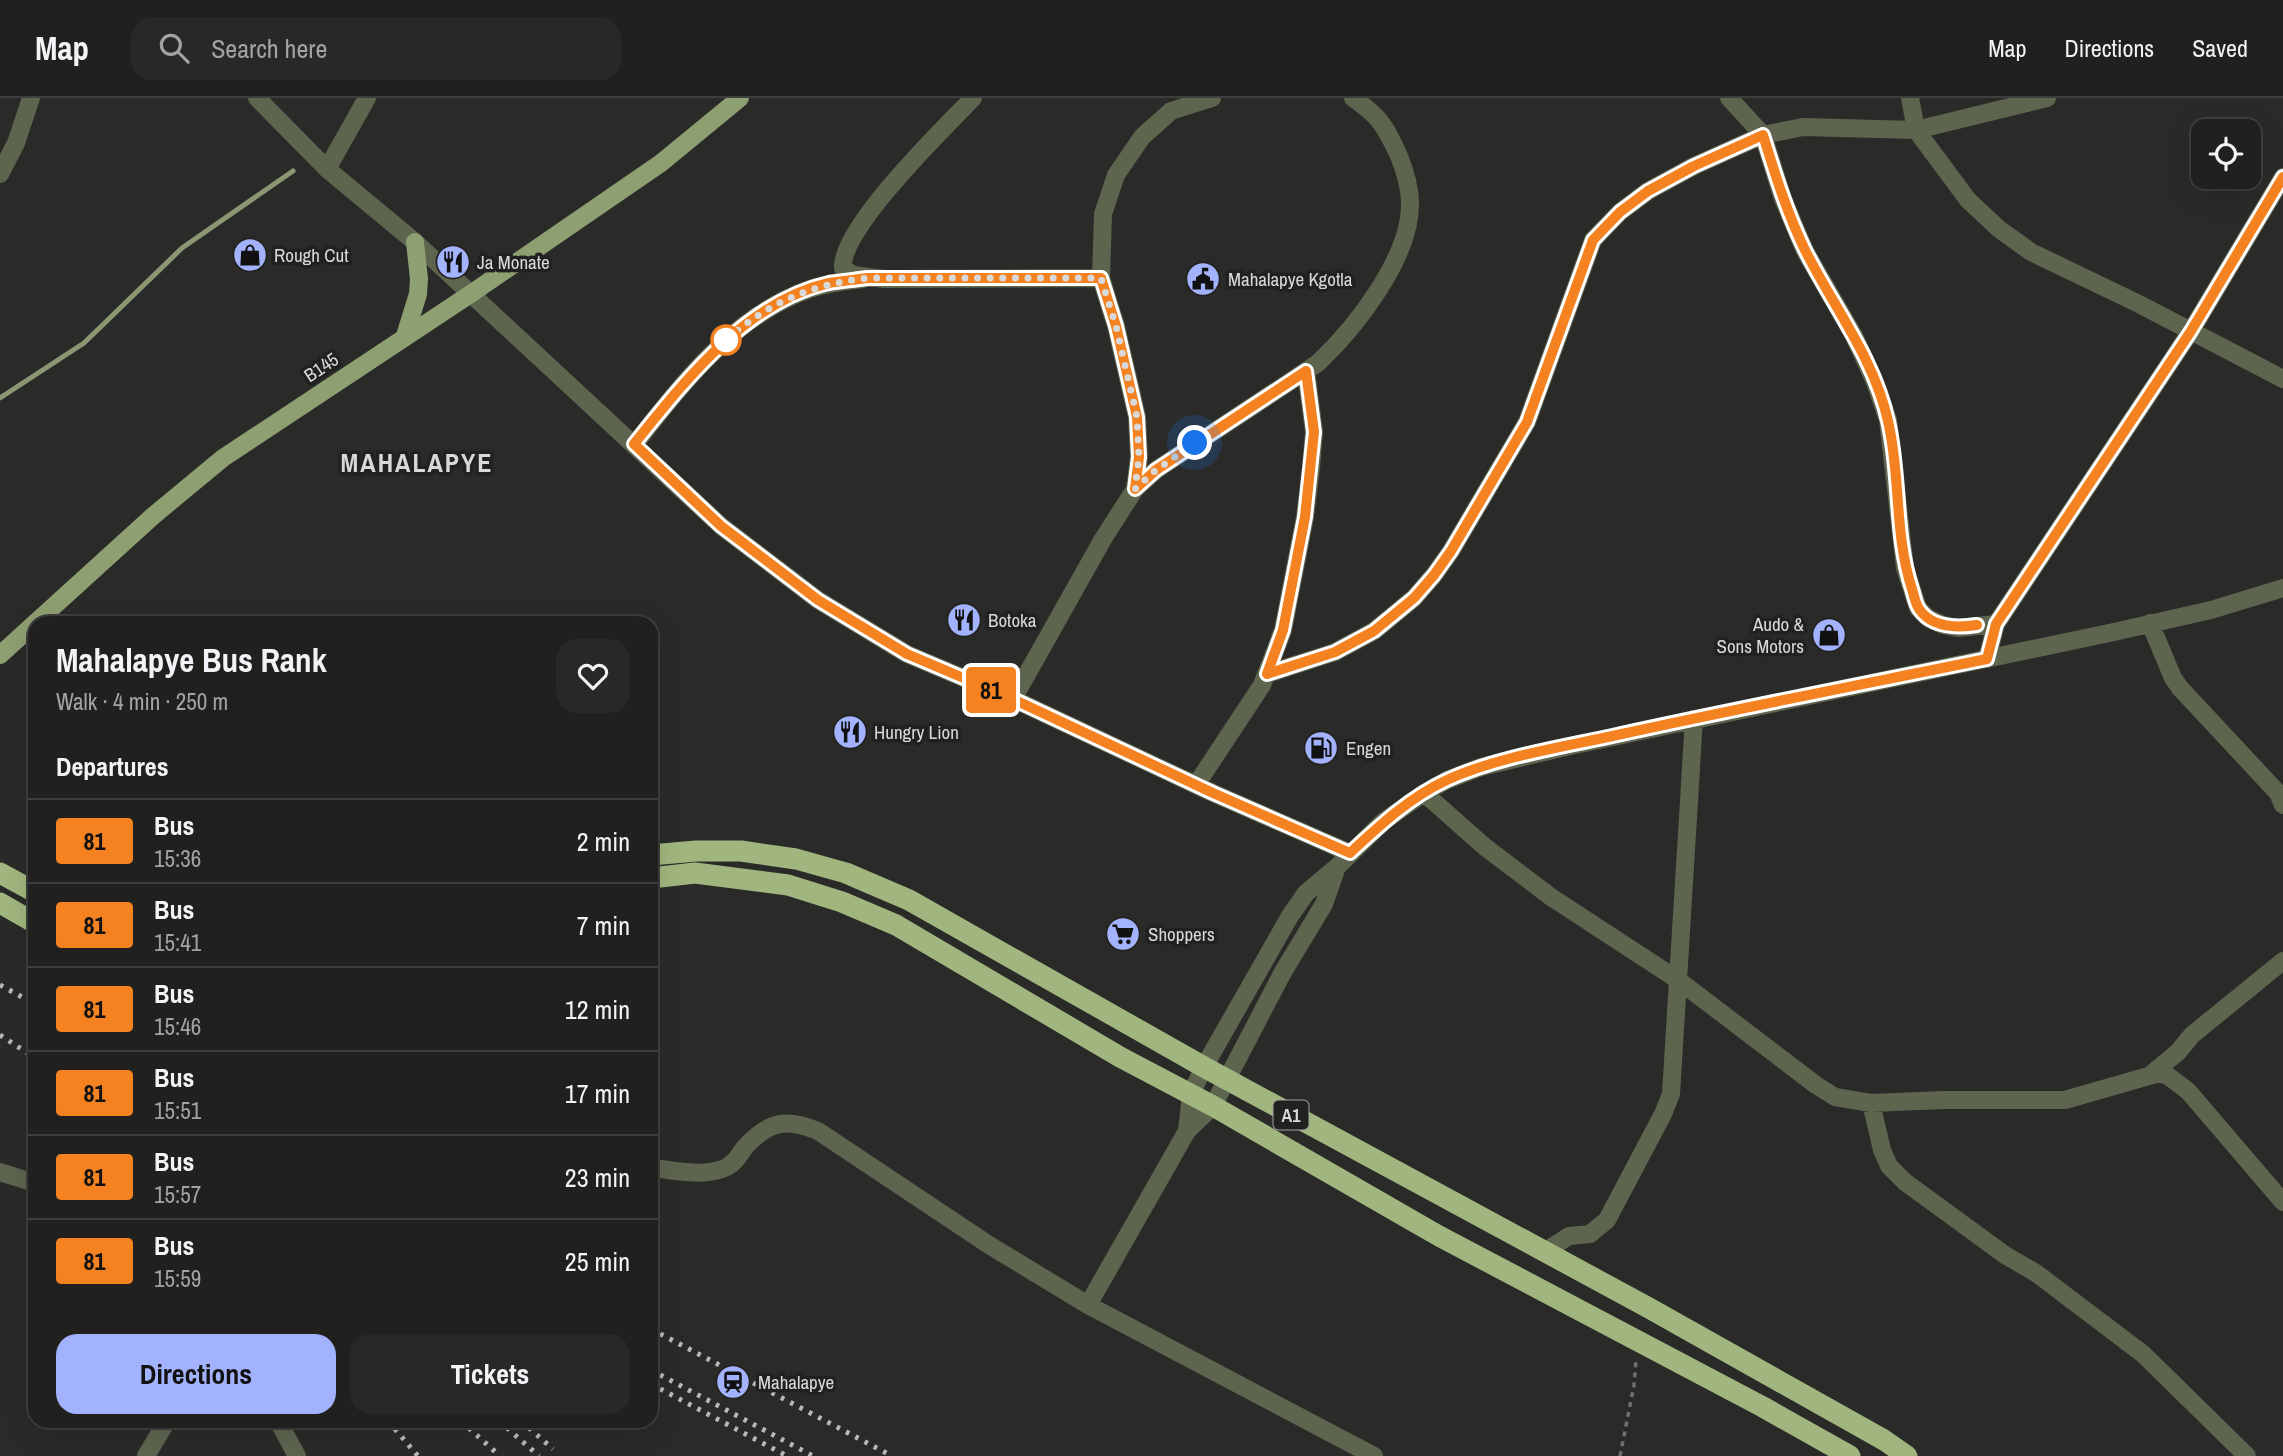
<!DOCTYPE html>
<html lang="en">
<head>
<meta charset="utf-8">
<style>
  body { margin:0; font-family:"Archivo Narrow",sans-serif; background:#282828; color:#f1f3f6; height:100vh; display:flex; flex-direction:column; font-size:26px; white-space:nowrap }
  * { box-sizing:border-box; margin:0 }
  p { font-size:23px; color:#a2a3a4 }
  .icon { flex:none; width:38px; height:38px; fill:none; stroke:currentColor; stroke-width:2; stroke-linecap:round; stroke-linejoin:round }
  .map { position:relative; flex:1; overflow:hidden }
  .details { position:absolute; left:28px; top:518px; width:630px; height:812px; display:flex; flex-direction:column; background:#20201f; border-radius:21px; box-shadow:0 7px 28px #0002,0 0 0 2px #3d3e3d }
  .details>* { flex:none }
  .badge { padding:0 14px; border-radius:5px; font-size:24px; line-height:46px }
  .buttons { position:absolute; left:2191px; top:21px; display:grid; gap:14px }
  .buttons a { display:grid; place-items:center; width:70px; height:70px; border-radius:14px; background:#20201f; box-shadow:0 7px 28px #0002,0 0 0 2px #3d3e3d; font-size:35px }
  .you { position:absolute; width:35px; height:35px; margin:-18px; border:5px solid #fff; border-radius:50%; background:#1a73e8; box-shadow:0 0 0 10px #1a73e833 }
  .map>.badge { position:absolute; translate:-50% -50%; box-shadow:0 0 0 4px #fff }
  h2 { padding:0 28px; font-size:26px; line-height:63px }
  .round { display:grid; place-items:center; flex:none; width:74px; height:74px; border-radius:21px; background:#282828 }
  .summary { display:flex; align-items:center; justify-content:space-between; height:119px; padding:0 28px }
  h1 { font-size:33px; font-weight:700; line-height:52px }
  .primary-button { display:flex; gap:14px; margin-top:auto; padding:14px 28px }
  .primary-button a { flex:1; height:80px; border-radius:21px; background:#a3b2fd; color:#111; font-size:28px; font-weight:700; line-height:80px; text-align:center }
  .primary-button a+a { background:#282828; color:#f1f3f6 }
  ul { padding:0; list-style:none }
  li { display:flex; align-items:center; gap:21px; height:84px; padding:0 28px; border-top:2px solid #3d3e3d }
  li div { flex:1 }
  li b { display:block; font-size:26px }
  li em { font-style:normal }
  li .badge { min-width:77px; font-weight:700; text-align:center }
  header { display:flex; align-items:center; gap:42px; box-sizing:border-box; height:98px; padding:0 35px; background:#20201f; border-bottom:2px solid #3d3e3d }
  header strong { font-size:33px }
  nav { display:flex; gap:38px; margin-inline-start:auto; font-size:24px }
  .search { width:490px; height:63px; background:#282828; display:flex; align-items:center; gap:18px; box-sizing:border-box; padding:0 24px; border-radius:21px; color:#a2a3a4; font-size:26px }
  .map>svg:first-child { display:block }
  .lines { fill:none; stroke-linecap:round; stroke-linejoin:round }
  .stream { stroke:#8a9772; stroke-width:5 }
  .path { stroke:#6f706e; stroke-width:3.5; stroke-dasharray:5 5; stroke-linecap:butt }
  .minor { stroke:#5d654f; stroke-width:18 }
  .major { stroke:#8e9f71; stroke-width:18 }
  .highway { stroke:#a1b67e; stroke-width:21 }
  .rail { stroke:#b8b9b8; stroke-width:5; stroke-dasharray:3.5 7; stroke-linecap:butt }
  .line-casing { stroke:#fff; stroke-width:16 }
  .line { stroke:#f58220; stroke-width:10 }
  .walk { stroke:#d8d9d8; stroke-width:7; stroke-dasharray:0 12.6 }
  .stop-dot { fill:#fff; stroke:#f58220; stroke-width:3.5 }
  .labels { text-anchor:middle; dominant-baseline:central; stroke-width:7; stroke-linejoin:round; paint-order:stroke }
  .shield { fill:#21221f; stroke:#a1a2a0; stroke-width:2 }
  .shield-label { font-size:18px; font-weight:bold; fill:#d8d9d8 }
  .poi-label { font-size:19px; fill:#d8d9d8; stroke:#21221f; text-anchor:start }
  .street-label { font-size:19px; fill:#d8d9d8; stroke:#21221f }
  .district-label { font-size:26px; font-weight:bold; letter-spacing:2px; fill:#d8d9d6; stroke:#21221f }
</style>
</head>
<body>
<header>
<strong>Map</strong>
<div class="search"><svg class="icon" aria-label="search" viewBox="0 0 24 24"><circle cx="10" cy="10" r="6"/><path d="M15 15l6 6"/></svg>Search here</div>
<nav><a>Map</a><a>Directions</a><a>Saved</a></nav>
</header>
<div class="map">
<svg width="2283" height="1358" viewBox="0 0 2283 1358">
  <rect width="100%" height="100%" fill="#2a2b29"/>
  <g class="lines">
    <path class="stream" d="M0,300L84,245L182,150L293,73"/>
    <path class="path" d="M1620,1358L1634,1287L1636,1262"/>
    <path class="minor" d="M257,0L327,71L415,144L721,428L818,502L907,556L1013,601L1213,695L1350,755
      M973,0C944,30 840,131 843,170L853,177L884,181L1101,180
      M1729,0L1763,37L1783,101L1805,153L1854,238L1875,284L1888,322L1905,470L1918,510L1928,520L1943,527L1958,530L1996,526
      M1910,0L1916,32L1968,102L1999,131L2031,154L2139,206L2283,281
      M327,71L367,0
      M0,76L16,45L31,0
      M634,347C682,286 734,217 810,191C827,185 845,183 863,181
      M1135,391L1139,359L1137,319L1116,228L1101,180L1103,116L1116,77L1142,39L1171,13L1212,0
      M2150,525L2173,580L2180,590L2278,695L2283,707
      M1987,561L1996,526L2191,233L2283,79
      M1267,576L1335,554L1374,533L1414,500L1434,477L1451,453L1527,324L1593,142L1620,114L1648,93L1694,68L1763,37L1803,29L1916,32L2047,0
      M1013,601L1103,441L1135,391L1156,372L1318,265C1356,229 1411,159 1410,105C1410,89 1405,73 1399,58C1393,45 1385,27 1374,17C1368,11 1360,5 1353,0
      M1196,687L1262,587L1283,532L1305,419L1311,370L1314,334L1306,273
      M1424,695L1485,749L1551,799L1678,882L1816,987L1835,999L1871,1005L1944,1002H2065L2159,975L2168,978L2188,993L2283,1104
      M2149,978L2178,954L2192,937L2283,863
      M1871,1005L1882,1052L1889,1068L1905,1084L2005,1157L2036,1175L2143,1256L2247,1358
      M1187,1033L1191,996L1204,969L1290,818L1306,795L1337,769L1384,723L1424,695L1447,682L1481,669L1570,648L2114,534L2211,512L2283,490
      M651,1070C675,1072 704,1080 727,1069C736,1064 739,1057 745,1049C769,1023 786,1020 818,1033L989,1147L1088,1207L1187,1033L1213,1008L1283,874L1324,806L1337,769
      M0,1074L35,1085
      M1544,1154L1569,1138L1590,1136L1607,1122L1663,1016L1671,996L1694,621
      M1088,1207L1374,1358
      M278,1323L297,1358
      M146,1358L167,1323"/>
    <path class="major" d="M405,238L418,196L419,181L415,144
      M0,557L153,418L223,360L472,195L661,65L740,0"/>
    <path class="highway" d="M651,757L696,753H741L796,761L846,775L909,802L1204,969L1649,1210L1884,1342L1907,1358
      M0,775L35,794
      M651,780L695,775L788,787L842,804L896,827L1120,959L1213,1008L1439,1138L1763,1309L1850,1358
      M0,805L35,825"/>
    <path class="rail" d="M0,887L35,906
      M0,937L35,960
      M651,1231L892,1358
      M651,1272L813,1358
      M651,1286L787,1358
      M388,1323L418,1358
      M461,1323L500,1358
      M499,1323L539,1358
      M521,1323L553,1351"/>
  </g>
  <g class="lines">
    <g class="line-casing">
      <path id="line" d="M1977,527C1957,530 1932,530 1919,511C1915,505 1914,497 1912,491C1894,436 1901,378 1888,323C1874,260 1833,208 1805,152C1787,115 1775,76 1763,37L1694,68L1648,93L1620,114L1593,142L1527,324L1451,453L1434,477L1414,500L1374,533L1335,554L1267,576L1283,532L1305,419L1314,334L1306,273L1156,372L1135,391L1139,359L1137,319L1116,228L1101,180H867C854,182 841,183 829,185C745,204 685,283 634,346L721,428L818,502L907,556L1013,601L1213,695L1350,755C1379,728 1410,699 1447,682C1497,659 1563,649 1617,637C1740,610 1864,586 1987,561L1996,526L2191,233L2283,79"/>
    </g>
    <use href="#line" class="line"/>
    <path class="walk" d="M726,242L722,245C769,205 805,188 867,180H1101L1116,228L1137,319L1139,359L1135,391L1156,372L1195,345"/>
  </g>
  <defs>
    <g id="shop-disc" transform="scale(1.75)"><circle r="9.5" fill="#a3b2fd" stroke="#21221f"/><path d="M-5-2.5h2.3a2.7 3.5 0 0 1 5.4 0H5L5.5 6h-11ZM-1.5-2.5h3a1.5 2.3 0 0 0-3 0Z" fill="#111"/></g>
    <g id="restaurant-disc" transform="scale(1.75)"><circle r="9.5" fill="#a3b2fd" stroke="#21221f"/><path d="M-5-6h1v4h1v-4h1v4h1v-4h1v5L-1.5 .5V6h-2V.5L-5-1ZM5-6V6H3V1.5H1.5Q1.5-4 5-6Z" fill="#111"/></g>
    <g id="civic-disc" transform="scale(1.75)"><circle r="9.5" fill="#a3b2fd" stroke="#21221f"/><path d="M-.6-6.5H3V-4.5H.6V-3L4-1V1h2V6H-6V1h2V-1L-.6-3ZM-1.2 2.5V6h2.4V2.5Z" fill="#111"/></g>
    <g id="fuel-disc" transform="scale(1.75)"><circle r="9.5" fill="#a3b2fd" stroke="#21221f"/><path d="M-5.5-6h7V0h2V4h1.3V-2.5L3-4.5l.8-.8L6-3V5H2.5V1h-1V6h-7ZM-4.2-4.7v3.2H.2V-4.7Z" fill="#111"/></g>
    <g id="supermarket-disc" transform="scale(1.75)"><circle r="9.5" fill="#a3b2fd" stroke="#21221f"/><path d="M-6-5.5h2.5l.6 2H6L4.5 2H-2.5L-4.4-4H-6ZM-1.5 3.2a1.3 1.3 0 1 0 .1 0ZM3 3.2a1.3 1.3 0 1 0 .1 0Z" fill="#111"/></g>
    <g id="station-disc" transform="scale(1.75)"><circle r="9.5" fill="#a3b2fd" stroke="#21221f"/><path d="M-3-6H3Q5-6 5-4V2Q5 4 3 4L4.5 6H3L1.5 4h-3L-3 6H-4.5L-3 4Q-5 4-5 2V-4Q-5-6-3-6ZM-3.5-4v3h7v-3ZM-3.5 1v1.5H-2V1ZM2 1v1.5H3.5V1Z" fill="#111"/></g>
  </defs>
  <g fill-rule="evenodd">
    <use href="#shop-disc" x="250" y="157"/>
    <use href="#restaurant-disc" x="453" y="164"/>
    <use href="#civic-disc" x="1203" y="181"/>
    <use href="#restaurant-disc" x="964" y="522"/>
    <use href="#shop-disc" x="1829" y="537"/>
    <use href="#restaurant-disc" x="850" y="634"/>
    <use href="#fuel-disc" x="1321" y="650"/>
    <use href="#supermarket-disc" x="1123" y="836"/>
    <use href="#station-disc" x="733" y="1284"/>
  </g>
  <circle class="stop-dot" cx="726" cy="242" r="14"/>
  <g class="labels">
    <rect class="shield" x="1273.5" y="1002.5" width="35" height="29" rx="5"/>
    <g class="shield-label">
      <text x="1291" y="1017">A1</text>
    </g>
    <g class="poi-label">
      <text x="274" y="157">Rough Cut</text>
      <text x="477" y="164">Ja Monate</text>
      <text x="1228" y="181">Mahalapye Kgotla</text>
      <text x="988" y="522">Botoka</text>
      <text x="1804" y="526" text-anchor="end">Audo &amp;<tspan x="1804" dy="22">Sons Motors</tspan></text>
      <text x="874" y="634">Hungry Lion</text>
      <text x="1346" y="650">Engen</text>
      <text x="1148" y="836">Shoppers</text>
      <text x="758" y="1284">Mahalapye</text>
    </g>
    <g class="street-label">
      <text transform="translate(321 269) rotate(-34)">B145</text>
    </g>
    <g class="district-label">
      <text x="417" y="364">MAHALAPYE</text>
    </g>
  </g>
</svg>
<div class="buttons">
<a><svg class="icon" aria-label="locate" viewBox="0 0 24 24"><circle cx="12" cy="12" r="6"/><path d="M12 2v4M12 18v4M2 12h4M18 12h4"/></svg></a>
</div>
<div class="you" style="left:1195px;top:345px"></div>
<b class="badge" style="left:991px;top:592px;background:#f58220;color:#111">81</b>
<section class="details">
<div class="summary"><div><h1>Mahalapye Bus Rank</h1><p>Walk · 4 min · 250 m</p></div><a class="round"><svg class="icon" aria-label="heart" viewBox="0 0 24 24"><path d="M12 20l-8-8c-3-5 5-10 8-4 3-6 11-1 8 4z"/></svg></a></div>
<h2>Departures</h2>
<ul>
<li><span class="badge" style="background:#f58220;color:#111">81</span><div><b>Bus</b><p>15:36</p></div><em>2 min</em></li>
<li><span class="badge" style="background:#f58220;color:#111">81</span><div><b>Bus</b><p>15:41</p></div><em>7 min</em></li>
<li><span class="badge" style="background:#f58220;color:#111">81</span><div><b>Bus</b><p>15:46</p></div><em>12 min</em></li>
<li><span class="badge" style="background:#f58220;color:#111">81</span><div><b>Bus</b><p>15:51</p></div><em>17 min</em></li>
<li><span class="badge" style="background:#f58220;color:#111">81</span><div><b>Bus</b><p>15:57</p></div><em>23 min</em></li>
<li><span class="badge" style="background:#f58220;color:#111">81</span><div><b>Bus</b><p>15:59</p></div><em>25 min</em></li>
</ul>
<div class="primary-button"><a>Directions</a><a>Tickets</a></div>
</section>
</div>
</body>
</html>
